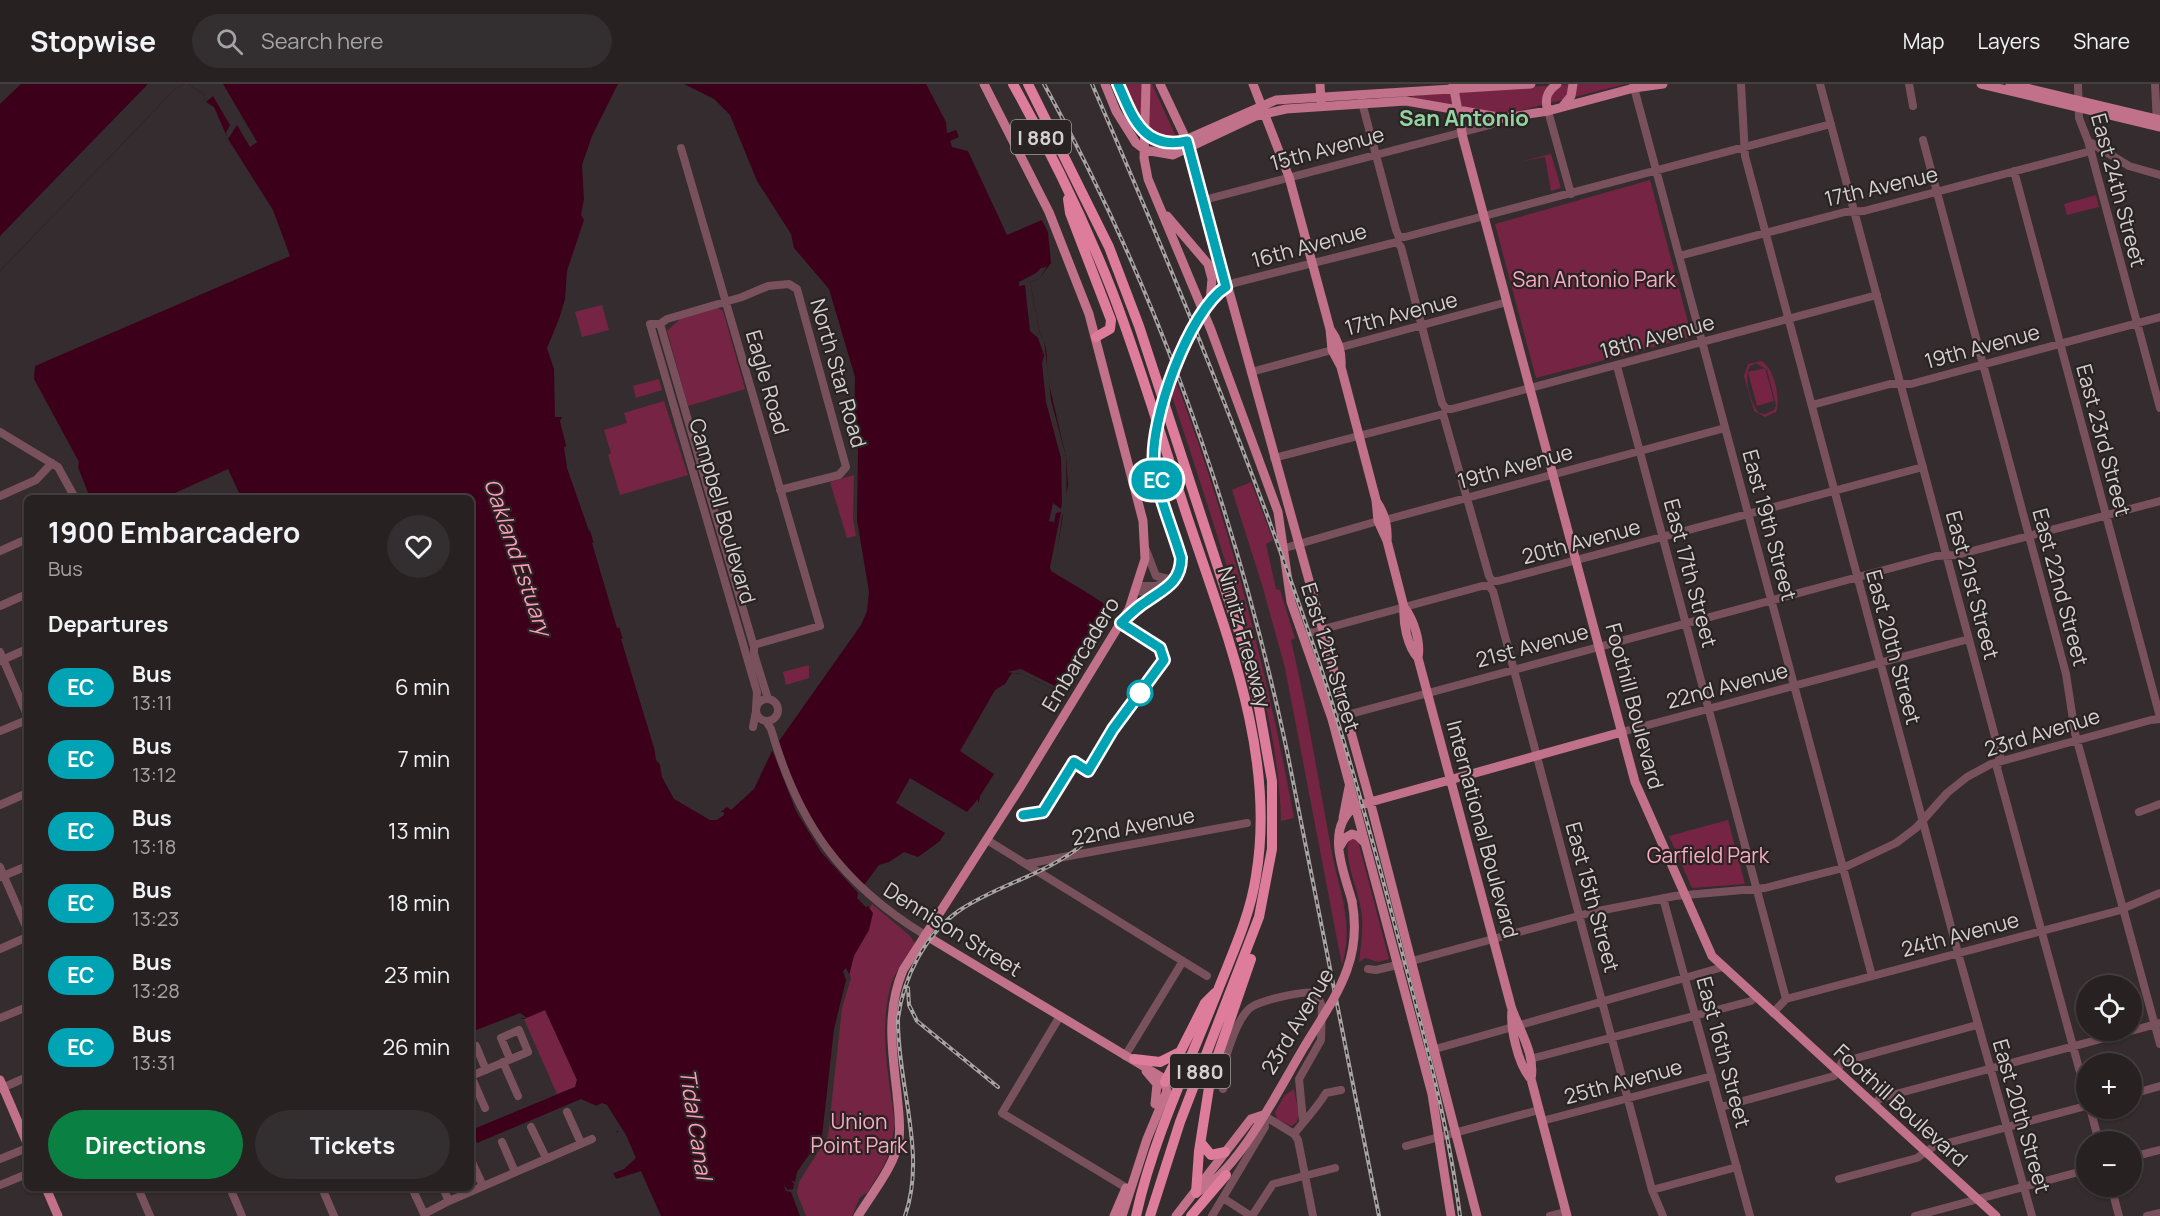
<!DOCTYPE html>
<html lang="en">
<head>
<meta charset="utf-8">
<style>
  body { margin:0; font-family:Manrope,sans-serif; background:#332e2f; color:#f1f3f6; height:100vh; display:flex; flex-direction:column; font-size:22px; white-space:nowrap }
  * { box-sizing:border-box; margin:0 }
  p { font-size:20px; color:#a4a3a5 }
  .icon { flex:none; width:33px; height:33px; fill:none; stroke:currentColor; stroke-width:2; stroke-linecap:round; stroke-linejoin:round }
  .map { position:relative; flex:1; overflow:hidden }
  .panel { position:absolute; left:24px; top:411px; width:450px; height:696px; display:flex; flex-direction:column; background:#272122; border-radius:9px; box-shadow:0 2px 4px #0004,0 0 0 2px #433e40 }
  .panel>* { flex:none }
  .badge { padding:0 12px; border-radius:20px; font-size:21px; line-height:39px }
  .tools { position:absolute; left:2076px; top:891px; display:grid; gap:12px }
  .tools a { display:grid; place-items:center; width:66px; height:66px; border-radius:50%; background:#272122; box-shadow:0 2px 4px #0004,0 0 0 2px #433e40; font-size:30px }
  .map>.badge { position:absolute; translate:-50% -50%; box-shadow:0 0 0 3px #fff }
  h2 { padding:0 24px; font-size:22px; line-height:54px }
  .round { display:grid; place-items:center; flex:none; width:63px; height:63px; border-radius:32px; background:#332e2f }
  .headline { display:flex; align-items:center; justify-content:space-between; height:102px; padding:0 24px }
  h1 { font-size:28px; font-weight:700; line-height:45px }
  .primary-button { display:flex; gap:12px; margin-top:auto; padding:12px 24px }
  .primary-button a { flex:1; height:69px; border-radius:36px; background:#0b8043; color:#fff; font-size:24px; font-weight:700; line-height:69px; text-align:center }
  .primary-button a+a { background:#332e2f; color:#f1f3f6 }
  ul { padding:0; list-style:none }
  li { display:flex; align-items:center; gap:18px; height:72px; padding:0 24px }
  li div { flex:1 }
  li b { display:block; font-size:22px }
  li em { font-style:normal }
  li .badge { min-width:66px; font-weight:700; text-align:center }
  header { display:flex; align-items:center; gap:36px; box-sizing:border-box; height:84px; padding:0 30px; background:#272122; border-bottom:2px solid #433e40 }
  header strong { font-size:28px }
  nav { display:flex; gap:33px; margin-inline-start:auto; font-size:21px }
  .search { width:420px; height:54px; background:#332e2f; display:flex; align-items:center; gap:15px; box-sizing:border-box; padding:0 21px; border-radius:33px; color:#a4a3a5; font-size:22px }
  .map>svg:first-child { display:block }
  .green { fill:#752543; fill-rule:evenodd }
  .water { fill:#3d001a }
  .pier { fill:#342c2e }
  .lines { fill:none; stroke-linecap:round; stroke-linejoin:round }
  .minor { stroke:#79515d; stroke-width:8 }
  .major { stroke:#c1718a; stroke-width:9 }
  .highway { stroke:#dd7d9b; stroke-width:10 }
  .rail-casing { stroke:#a8a3a4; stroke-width:4 }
  .rail { stroke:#2a2324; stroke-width:1.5; stroke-dasharray:4.5; stroke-linecap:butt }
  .minor-bridge { stroke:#79515d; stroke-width:8 }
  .major-bridge { stroke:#c1718a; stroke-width:9 }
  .line-casing { stroke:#fff; stroke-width:14 }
  .line { stroke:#00a3b4; stroke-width:9 }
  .stop-dot { fill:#fff; stroke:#00a3b4; stroke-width:3 }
  .labels { text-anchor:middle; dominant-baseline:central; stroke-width:4.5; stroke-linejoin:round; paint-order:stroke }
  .shield { fill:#2a2324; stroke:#a29c9d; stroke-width:1.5 }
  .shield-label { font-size:20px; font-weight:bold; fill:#d5d0d1 }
  .street-label { font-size:21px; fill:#d5d0d1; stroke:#2a2324 }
  .park-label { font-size:21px; fill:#f8acc2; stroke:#2a2324 }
  .neighbourhood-label { font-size:22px; font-weight:bold; fill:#92d5a1; stroke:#2a2324 }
  .water-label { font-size:22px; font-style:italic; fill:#ff9cba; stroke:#2a2324 }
</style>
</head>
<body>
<header>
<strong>Stopwise</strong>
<div class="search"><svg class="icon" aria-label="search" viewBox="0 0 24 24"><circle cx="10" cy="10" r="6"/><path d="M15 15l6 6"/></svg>Search here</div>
<nav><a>Map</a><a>Layers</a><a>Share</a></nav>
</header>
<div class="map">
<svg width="2160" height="1132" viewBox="0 0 2160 1132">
  <rect width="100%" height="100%" fill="#342c2e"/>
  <path class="green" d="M1123,0H1152L1177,55L1153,50L1143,41Z
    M1572,0H1626L1518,27L1491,29L1498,34L1472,44L1468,24L1412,14V12Z
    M1551,70L1561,104L1551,107L1545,73L1519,78Z
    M1650,96L1692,253L1536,294L1495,140Z
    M2096,111L2099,123L2067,131L2064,120Z
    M602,221L609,246L582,253L575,228Z
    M718,224L723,227L745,305L688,322L667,247L681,234Z
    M1761,277C1774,283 1781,315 1776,328L1765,333L1754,327L1744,292L1748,280ZM1756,279L1767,286L1776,321L1774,326L1765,330L1759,329C1750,318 1743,294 1750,282Z
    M1765,284L1774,317L1757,322L1748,288Z
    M659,295L662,306L636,314L633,302Z
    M1176,297C1229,438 1267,586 1294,734L1281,737C1279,658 1258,585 1235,510C1215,442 1193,376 1171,309Z
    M664,317L688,391L620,411L608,371L611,369L604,346L627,339L624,329Z
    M854,391L853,435L856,452L847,454L830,398Z
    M1251,398L1273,456L1266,460L1276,505L1280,506L1295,554L1291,556C1307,625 1318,694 1331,764C1338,805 1355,838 1342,881L1285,584L1263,504L1232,406Z
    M809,581V594L786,601L783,588Z
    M1728,736L1745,800L1692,804L1669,752Z
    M1354,754L1358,757L1389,875L1378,878L1365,874L1359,878C1361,861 1364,843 1361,826C1358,803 1343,777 1349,755Z
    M872,820L910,852L915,859C906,873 894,888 890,904C879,949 889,995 895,1040L890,1067L883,1083L867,1109L860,1113L852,1132H803L795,1108L840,887Z
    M545,926L577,996L575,1003L557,1010L524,935Z
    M1294,1005L1299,1031L1297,1038L1291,1042L1277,1035L1275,1028L1285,1011Z"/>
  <path class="water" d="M21,0H185L175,5L0,187V20Z
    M188,0H618L592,52L582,81L584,115L581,131L584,136L567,187L565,215L559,235L547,264L554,285L555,333H562L560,337L575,397L653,655L656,676L663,684L666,695L679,716L712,735L727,723L731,726L754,705L772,667L861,541L867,527L869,508L857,436L858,367L854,346L855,293L829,205L794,164L791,150L757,97L730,31L714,15L684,0H926L946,38L947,49L956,46L959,53L950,57L952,63L968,67L1007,151L1042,136L1048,148L1051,179L1039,195L1030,198L1040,250C1047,260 1048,275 1046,287L1066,373L1068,401L1054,486L1110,524L1059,608L1022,590L1012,589L1005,600L995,606L960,667L994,690L980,712L979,718L942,760L918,776L906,771C883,783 867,790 865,818L873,829L869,846L854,872L841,923L825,1053L800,1090L795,1108L803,1132H655L636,1092L617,1096L613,1089L629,1077L608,1027L581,1015L477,1059L471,1046L575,1003L577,996L545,926L524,935L516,933L471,951V414H250L239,409L228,385L164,414H90L78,383L79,378L34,295L35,282L290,172L273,126L228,55L214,23L206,18L204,10Z"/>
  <path class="pier" d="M148,0H185L175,5L0,187V152Z
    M188,0H223L257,58L250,63L237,41L228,55L226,49L230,41L213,12L206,18L204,10Z
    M1047,183L1039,195L1030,198L1040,250L1044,256L1051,316L1066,373L1067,426L1062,432L1055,485L1108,516L1111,522L1059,608L1022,590L1007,588L1021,585L1059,604L1108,524L1106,520L1051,487L1050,483L1061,428L1056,429L1054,438L1049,437L1053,419L1061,425L1062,419L1061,374L1046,318L1042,280L1044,271L1038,254L1030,247L1025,201L1019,202V198L1036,189L1041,184Z
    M567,362L571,363L572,383L594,446L589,447L567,384L564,363Z
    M597,457L622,543L617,544L592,459Z
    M625,554L656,654L655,667L621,555Z
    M778,654L793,699L807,729L831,766L864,801L879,781L889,778L904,768L918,773L940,757L945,749L896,719L910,694L967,728L978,715V724L972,731L969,730L952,753L949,752L942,762L920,779L906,773L881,787L868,806V818L871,821L866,823L857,814L858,809L821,768L796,727L771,663Z
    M663,679L671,702L681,714L712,732L720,728H724V731L717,736H710L674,715L662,693L660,682Z
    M846,884L851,894L842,924L828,1052L799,1098L797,1109L806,1132H800L791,1108L786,1107L784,1101L788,1106L793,1105L794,1100L791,1096L795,1098L797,1088L822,1052L834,945L846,896L843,887Z
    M520,929L527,934H518L471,953V948Z
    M602,1019L607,1021L626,1051L636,1074L624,1085L611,1090L612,1086L626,1076L616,1052L618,1047H615L603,1025L596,1022Z
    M641,1087L644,1094L661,1132H652L634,1095L617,1099L613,1096Z"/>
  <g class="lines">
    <path class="minor" d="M1633,0L1872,892
      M1741,0L1745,72L1958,869L2032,1132
      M1820,0L2000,671L1997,684L2086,1010
      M1909,0L1913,22
      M2078,0L2079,34L2088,57L2160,324
      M2155,0L2157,40
      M1361,15L1396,146L1399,153H1405L1831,40
      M1548,27L1571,110
      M1923,56L2066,590L2075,649L2160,960
      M2088,57L2129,82L2160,91
      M681,64L820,542L754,561V570L768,615
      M2014,87L2160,633
      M1204,116L1490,41L1504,34
      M1679,172L1845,128L1864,127L2091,67
      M1210,217L1220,207L1234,199L1397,158L1401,163L1442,319L1446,325H1452L1877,211
      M660,240L754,563
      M1338,264L1507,218
      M1617,282L1786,915
      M1251,288L1332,266
      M1812,321L1890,300H1911L2160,233
      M0,348L58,383L75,414
      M1274,374L1443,330L1489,492L1492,497H1498L1923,383
      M0,412L36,396L52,379
      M1385,436L1725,344
      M1285,464L1378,437
      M1146,466L1156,492L1173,496
      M0,467L27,455
      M1138,502H1155L1169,498
      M1137,507L1157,510
      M0,522L27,510
      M1126,534C1143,517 1186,503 1181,473C1179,464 1175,455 1172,446
      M1305,550L1482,502H1489L1493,507L1652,1106L1663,1132
      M0,568L27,631
      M0,577L27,565
      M756 626a11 11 0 1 1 22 0a11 11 0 1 1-22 0Z
      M756,625L757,608L650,240H660L667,235L742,213L768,202L789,200L797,205L846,383L839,391L780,406
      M1332,635L1936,472L1957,471L2160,417
      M766,637L771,645C798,739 841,800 925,851
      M753,643L756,627
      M0,647L27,636
      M1622,648L1969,555
      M0,721L27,709
      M2139,728L2160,720
      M987,756L1207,892
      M1026,780L1247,739
      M0,783L27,845
      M1,793L27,782
      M1663,814L1750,1132
      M0,865L27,853
      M1368,885L1376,886L1397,881L1593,828L1675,812L1765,804L1843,784L1896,759L1916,744L1947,709L1967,693L1991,680L2151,636L2160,635
      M1773,929L1786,915L2117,827L2160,809
      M1060,932L1002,1029L1130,1106
      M0,934L27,923
      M1520,941L1723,883
      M476,962L486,986
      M1421,969L1513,943
      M1125,972L1183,877
      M1530,975L1751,917L1756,913
      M503,978L518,1012
      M0,1005L27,993
      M1223,1005C1218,987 1236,936 1250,924C1260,916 1306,906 1317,909L1322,923L1321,956L1299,995L1303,1037
      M2132,1010L2160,1002
      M1873,1020L1881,1014L2160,939
      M1721,1023L1834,992L1842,978L1977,941
      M485,1024L471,992C490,984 509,976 528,968L519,946L501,954L510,975
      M2090,1024L2099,1058
      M567,1028L581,1059
      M1263,1031L1294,1050L1298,1056L1313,1132
      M1542,1037L1712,992
      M531,1043L546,1074
      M1294,1050C1305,1036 1316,1025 1326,1009L1341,1006
      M502,1058L515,1088
      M1406,1062L1539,1026
      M2132,1073L2160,1066
      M0,1075L27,1064
      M471,1076L483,1102
      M1839,1095L1917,1074L1933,1063L2086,1022
      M0,1101L27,1090
      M2111,1102L2119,1132
      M138,1104L150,1132
      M230,1104L242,1132
      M322,1104L334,1132
      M412,1104L425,1132
      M443,1104L449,1117
      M1652,1106L1737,1083
      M1223,1114L1251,1132
      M424,1130L449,1117L592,1055
      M1212,1132L1265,1043L1263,1031
      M1252,1132L1273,1100L1335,1084
      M1550,1132L1566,1128
      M1915,1132L2086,1086
      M2147,1132L2160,1129"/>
    <path class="major" d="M1105,0L1116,27L1136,59L1145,66L1173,71L1256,32L1286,25L1406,17L1504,34L1548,27L1634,4L1663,0
      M1118,0L1141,46L1152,54L1178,59L1276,16L1531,0
      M1146,0L1144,74L1148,95L1211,246L1278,428L1291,518L1332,635L1432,1010L1451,1132
      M1160,0L1185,53L1200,102L1370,717L1477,1132
      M1253,0L1289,93L1330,245C1338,256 1342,270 1341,283L1376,416L1378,437L1387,457
      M1320,0L1321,17
      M1453,0L1463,54L1635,698L1712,872L1996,1132
      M1981,0L2160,43
      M2010,0L2160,36
      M1563,22L1571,12L1573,0
      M1548,27C1544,15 1547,7 1557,0
      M1167,132L1208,180L1212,195L1210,217
      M1330,245L1332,266L1341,283
      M1376,417C1384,428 1388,443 1387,457L1404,523C1403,539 1407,562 1418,574
      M1404,523C1414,536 1421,558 1418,574L1511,922C1518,944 1536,970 1531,995L1567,1132
      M1343,734L1349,703
      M1339,764L1345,754L1352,750L1358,752L1365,759
      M1352,817C1344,788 1324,744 1356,722L1622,648
      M925,851L1163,994L1167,1007L1147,1055L1122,1132
      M1512,926C1510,944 1518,981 1531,995
      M1146,987L1157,1000L1155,1020
      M0,996L27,1059
      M46,1104L58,1132
      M1196,1109C1240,1087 1280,1002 1306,960
      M858,1132C872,1109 895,1082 899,1055C901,1039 898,1024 897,1009C892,966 886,927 903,886L1021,702L1129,525L1145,475L1143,437L1089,230L1049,128L984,0
      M1114,1132L1126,1104
      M1176,1132L1251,1035L1263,1031"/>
    <path class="highway" d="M1013,0C1050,66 1084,136 1112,207C1140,280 1162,355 1186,429C1224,544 1277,669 1256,792C1250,832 1233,868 1218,906C1189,980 1153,1054 1136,1132
      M1028,0L1109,163L1139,242L1244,563L1258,618L1272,697V765L1259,833L1180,1038L1150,1132
      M1068,115L1070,129L1111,236L1110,245L1096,253
      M1134,975L1160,978L1180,968
      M1165,998L1205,919L1215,909
      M1201,1059L1211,1071L1225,1068
      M1196,1109L1199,1067L1211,991L1251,875
      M1191,1132L1226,1091"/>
    <g class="rail-casing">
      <path id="rail" d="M1044,0C1160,210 1237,434 1287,667L1379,1132
        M1092,0C1174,189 1252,379 1318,575C1346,660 1370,747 1393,834C1419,933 1447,1030 1460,1132
        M908,904L909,921L917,937L998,1003
        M905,1132C927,1070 897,999 898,935C903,894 925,850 960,826C999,800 1045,791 1082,761"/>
    </g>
    <use href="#rail" class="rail"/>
    <path class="minor-bridge" d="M1172,446C1164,421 1154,397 1153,370C1152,331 1185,248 1210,217"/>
    <path class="major-bridge" d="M1306,960C1336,911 1363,877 1352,817"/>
  </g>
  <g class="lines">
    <g class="line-casing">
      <path id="line" d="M1023,731L1043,728L1074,678L1088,687L1113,645L1164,576L1160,564L1121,539C1129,531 1137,523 1147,517C1164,505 1181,498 1181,474C1172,443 1158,413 1154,381C1149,338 1189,226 1226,203L1187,57C1143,67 1132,32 1118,0"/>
    </g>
    <use href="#line" class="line"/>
  </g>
  <circle class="stop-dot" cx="1140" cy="609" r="12"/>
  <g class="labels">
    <g class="shield">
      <rect x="1011" y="36" width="60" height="34" rx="4.5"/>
      <rect x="1170" y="970" width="60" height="34" rx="4.5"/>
    </g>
    <g class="shield-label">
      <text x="1041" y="53">I 880</text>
      <text x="1200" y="987">I 880</text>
    </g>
    <g class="street-label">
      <text transform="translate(1327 64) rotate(-15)">15th Avenue</text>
      <text transform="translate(1881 102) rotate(-13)">17th Avenue</text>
      <text transform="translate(2119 106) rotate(75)">East 24th Street</text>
      <text transform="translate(1309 161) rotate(-15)">16th Avenue</text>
      <text transform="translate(1401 229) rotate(-15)">17th Avenue</text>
      <text transform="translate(1657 252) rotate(-15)">18th Avenue</text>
      <text transform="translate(1982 262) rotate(-15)">19th Avenue</text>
      <text transform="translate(839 289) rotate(74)">North Star Road</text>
      <text transform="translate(768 298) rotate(74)">Eagle Road</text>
      <text transform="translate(2104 356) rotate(75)">East 23rd Street</text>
      <text transform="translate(1515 382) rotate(-15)">19th Avenue</text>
      <text transform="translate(723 427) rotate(74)">Campbell Boulevard</text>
      <text transform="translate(1770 441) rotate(75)">East 19th Street</text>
      <text transform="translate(1581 457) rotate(-15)">20th Avenue</text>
      <text transform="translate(1691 489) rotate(75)">East 17th Street</text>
      <text transform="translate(1973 501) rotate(75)">East 21st Street</text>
      <text transform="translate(2061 503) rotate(75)">East 22nd Street</text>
      <text transform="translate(1245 553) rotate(74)">Nimitz Freeway</text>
      <text transform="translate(1532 561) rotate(-15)">21st Avenue</text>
      <text transform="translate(1894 563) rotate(75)">East 20th Street</text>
      <text transform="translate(1080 570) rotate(-59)">Embarcadero</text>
      <text transform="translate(1331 573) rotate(73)">East 12th Street</text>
      <text transform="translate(1727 601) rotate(-15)">22nd Avenue</text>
      <text transform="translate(1635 622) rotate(75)">Foothill Boulevard</text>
      <text transform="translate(2042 648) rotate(-17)">23rd Avenue</text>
      <text transform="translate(1133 742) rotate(-11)">22nd Avenue</text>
      <text transform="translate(1483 745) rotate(75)">International Boulevard</text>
      <text transform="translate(1593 813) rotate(75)">East 15th Street</text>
      <text transform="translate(953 845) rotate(32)">Dennison Street</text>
      <text transform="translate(1960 850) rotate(-15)">24th Avenue</text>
      <text transform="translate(1297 937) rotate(-59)">23rd Avenue</text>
      <text transform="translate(1724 968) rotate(75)">East 16th Street</text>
      <text transform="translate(1623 997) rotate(-15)">25th Avenue</text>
      <text transform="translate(1901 1021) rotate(42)">Foothill Boulevard</text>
      <text transform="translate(2022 1032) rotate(74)">East 20th Street</text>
    </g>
    <g class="park-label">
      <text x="1594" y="195">San Antonio Park</text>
      <text x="1708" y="771">Garfield Park</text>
      <text x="859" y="1037">Union<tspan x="859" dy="24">Point Park</tspan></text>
    </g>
    <g class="neighbourhood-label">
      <text x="1464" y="34">San Antonio</text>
    </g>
    <g class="water-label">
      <text transform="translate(518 473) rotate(71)">Oakland Estuary</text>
      <text transform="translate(696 1040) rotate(81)">Tidal Canal</text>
    </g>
  </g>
</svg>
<div class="tools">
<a><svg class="icon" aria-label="locate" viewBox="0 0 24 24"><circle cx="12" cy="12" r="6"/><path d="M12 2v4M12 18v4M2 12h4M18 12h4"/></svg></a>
<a>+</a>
<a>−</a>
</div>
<b class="badge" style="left:1157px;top:396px;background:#00a3b4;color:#fff">EC</b>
<section class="panel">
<div class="headline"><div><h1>1900 Embarcadero</h1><p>Bus</p></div><a class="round"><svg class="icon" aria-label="heart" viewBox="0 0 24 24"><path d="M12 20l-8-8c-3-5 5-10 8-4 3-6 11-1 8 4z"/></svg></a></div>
<h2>Departures</h2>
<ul>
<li><span class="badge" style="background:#00a3b4;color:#fff">EC</span><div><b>Bus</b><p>13:11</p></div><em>6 min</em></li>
<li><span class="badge" style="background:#00a3b4;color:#fff">EC</span><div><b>Bus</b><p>13:12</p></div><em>7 min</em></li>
<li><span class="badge" style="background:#00a3b4;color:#fff">EC</span><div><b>Bus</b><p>13:18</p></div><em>13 min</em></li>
<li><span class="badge" style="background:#00a3b4;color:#fff">EC</span><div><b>Bus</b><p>13:23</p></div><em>18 min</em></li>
<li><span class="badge" style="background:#00a3b4;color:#fff">EC</span><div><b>Bus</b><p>13:28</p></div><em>23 min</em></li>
<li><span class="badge" style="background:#00a3b4;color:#fff">EC</span><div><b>Bus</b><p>13:31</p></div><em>26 min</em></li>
</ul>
<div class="primary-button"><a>Directions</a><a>Tickets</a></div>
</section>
</div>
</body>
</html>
